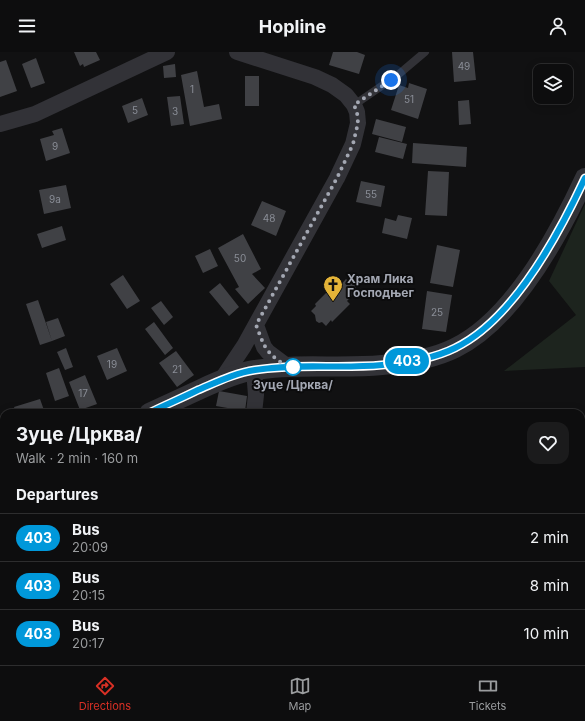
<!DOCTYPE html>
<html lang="en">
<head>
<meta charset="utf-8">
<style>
  body { margin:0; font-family:Inter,sans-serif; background:#1b1b1c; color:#f1f3f6; height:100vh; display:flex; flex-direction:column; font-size:15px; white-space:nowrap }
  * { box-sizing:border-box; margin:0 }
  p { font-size:13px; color:#9a9c9e }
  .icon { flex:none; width:22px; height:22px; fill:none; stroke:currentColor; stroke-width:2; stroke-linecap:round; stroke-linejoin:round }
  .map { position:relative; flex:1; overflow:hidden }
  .panel { position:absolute; left:0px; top:357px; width:585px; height:256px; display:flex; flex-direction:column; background:#0d0d0e; border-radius:12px 12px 0 0; box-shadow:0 2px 10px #0003,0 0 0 1px #2d2d2e }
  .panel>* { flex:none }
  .badge { padding:0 8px; border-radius:13px; font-size:14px; line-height:26px }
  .tools { position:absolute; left:533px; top:12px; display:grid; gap:8px }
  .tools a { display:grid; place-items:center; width:40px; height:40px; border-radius:8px; background:#0d0d0e; box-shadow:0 2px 10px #0003,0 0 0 1px #2d2d2e; font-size:20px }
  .you { position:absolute; width:20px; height:20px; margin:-10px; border:3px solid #fff; border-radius:50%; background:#1a73e8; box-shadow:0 0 0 6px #1a73e833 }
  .map>.badge { position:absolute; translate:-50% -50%; box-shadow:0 0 0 2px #fff }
  h2 { padding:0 16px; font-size:15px; line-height:36px }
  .round { display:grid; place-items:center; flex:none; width:42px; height:42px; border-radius:12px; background:#1b1b1c }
  .summary { display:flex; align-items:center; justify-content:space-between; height:68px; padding:0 16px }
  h1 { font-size:19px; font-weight:700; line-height:30px }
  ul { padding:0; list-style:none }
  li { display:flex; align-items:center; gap:12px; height:48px; padding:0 16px; border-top:1px solid #2d2d2e }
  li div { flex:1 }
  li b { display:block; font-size:15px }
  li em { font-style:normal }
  li .badge { min-width:44px; font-weight:700; text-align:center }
  header { display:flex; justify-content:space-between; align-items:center; height:52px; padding:0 16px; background:#0d0d0e; font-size:18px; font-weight:700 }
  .tabs { display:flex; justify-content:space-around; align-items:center; height:56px; border-top:1px solid #2d2d2e; background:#0d0d0e; font-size:11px; color:#9a9c9e }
  .tabs a { display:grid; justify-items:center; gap:2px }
  .tabs .current { color:#d93025 }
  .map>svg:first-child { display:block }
  .green { fill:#1d241e }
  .building { fill:#404145 }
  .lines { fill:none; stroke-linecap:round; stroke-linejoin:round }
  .service { stroke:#323237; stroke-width:8 }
  .minor { stroke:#323237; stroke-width:16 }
  .tertiary { stroke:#323237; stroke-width:20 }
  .line-casing { stroke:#fff; stroke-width:9 }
  .line { stroke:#0098da; stroke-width:6 }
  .walk { stroke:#a3a7b2; stroke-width:4; stroke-dasharray:0 7.2 }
  .stop-dot { fill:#fff; stroke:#0098da; stroke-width:2 }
  .labels { text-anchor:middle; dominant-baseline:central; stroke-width:4; stroke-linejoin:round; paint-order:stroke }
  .number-label { font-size:10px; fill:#8a8e97 }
  .poi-label { font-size:12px; font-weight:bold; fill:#a3a7b2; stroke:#0c0c0d; text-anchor:start }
  .stop-label { font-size:12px; font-weight:bold; fill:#a3a7b2; stroke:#0c0c0d }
</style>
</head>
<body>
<header><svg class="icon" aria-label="menu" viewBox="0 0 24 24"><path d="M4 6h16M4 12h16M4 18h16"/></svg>Hopline<svg class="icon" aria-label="person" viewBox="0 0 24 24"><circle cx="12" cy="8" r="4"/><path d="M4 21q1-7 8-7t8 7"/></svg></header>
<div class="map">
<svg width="585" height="613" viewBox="0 0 585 613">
  <rect width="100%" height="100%" fill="#111112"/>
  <path class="green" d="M585,152V315L504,319L576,263L549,229Z"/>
  <path class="building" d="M74,0H96L100,8L84,15L83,12L80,14Z
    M333,0H357L365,3L359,22L329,13Z
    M452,0H473L476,28L454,30Z
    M36,6L45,31L31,36L22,12Z
    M6,8L17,39L0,45V10Z
    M175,12L176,25L164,26L163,14Z
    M197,19L204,55L219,52L222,67L190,74L181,23Z
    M245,24H259V54H245Z
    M409,31L427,37L418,67L391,58L399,33L408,36Z
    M180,44L184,72L171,74L167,45Z
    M142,46L148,63L128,71L122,54Z
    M469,48L471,72L459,73L458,49Z
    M376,67L406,75L402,90L372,82Z
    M62,76L70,101L46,109L40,87L54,83L52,79Z
    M379,85L407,92L403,107L375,100Z
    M413,91L467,95L466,115L412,111Z
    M428,119L449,120L447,164L425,163Z
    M361,129L385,134L381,155L356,150Z
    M66,133L71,156L44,162L39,138Z
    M262,149L286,159L276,184L251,173Z
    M398,163L412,166L407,187L382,181L385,166L396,169Z
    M62,174L66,188L42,196L37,182Z
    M243,182L261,217L252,222L265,236L248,252L235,237L239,235L218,196Z
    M437,193L460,198L453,235L430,231Z
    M210,197L218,214L203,221L195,204Z
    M123,223L140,249L127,257L110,232Z
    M351,226L358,233L355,236L357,238L347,249L350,252L332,270L331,268L326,274L322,270L319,271L316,269L315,263L311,259L316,254L315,252L333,234L336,238L346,227L348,229Z
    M220,231L239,255L229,264L209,240Z
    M427,239L452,243L446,280L422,277Z
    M38,248L52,289L40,293L26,252Z
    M161,249L173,265L164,273L151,256Z
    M58,266L65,284L52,289L46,270Z
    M154,270L173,296L165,303L145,277Z
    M66,296L73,315L65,318L57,300Z
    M117,296L127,319L107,328L97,304Z
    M176,299L194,323L177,335L159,311Z
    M59,316L69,344L55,349L46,321Z
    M85,323L97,352L80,358L69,330Z
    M219,339L247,344L245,359L216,354Z
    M40,347L45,361H16L14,355Z
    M581,513L585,514L584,538L581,537Z
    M581,591H585V606H581Z
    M20,609H37L36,613H19Z
    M504,609H525L518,613H506Z"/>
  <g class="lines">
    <path class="service" d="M354,53L399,22L425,0"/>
    <path class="minor" d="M0,72L35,62L167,0
      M256,273L264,295L268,300L288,315
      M222,327L244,294L337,126L353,92L358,71L357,60L354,53L346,43L332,33L315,25L237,0
      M254,361L256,343L254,318
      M581,560L585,554
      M0,582L4,583
      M85,609L98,613
      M232,613L233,609
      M532,613L538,609"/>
    <path class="tertiary" d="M149,361C166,353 184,345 201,337C218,329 236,321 255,318C297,311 340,317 382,313C406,311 433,307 455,296C513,268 559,182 585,126
      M0,419L4,418"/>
  </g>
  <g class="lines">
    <g class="line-casing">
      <path id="line" d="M149,361C165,353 182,346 198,338C217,330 235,321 255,318C297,311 340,317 382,313C406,311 433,307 455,296C513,268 559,182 585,126"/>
    </g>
    <use href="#line" class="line"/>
    <path class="walk" d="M293,315C287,315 284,313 279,309C263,297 263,290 256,273L337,126L353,92L358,71L357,60L354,53L391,28"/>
  </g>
  <defs>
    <g id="church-pin" transform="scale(1)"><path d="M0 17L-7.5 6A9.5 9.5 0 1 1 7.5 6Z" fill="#e3b338" stroke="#0c0c0d"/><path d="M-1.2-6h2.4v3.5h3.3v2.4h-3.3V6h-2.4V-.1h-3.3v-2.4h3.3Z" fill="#111"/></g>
  </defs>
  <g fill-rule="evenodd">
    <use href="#church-pin" x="333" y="233"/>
  </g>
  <circle class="stop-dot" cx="293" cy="315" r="8"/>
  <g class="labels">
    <g class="number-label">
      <text x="464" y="14">49</text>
      <text x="192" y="37">1</text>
      <text x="409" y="47">51</text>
      <text x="135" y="58">5</text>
      <text x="175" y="59">3</text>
      <text x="55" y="94">9</text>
      <text x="371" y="142">55</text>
      <text x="55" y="147">9a</text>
      <text x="269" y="166">48</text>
      <text x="240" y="206">50</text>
      <text x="437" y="260">25</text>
      <text x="112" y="312">19</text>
      <text x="177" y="317">21</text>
      <text x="83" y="341">17</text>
    </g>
    <g class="poi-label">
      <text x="347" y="226">Храм Лика<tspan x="347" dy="14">Господњег</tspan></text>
    </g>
    <g class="stop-label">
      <text x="293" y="332">Зуце /Црква/</text>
    </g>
  </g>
</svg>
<div class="tools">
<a><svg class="icon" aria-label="layers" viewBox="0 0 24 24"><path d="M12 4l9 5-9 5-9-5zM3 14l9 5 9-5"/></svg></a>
</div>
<div class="you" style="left:391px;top:28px"></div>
<b class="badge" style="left:407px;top:309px;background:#0098da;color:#fff">403</b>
<section class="panel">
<div class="summary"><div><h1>Зуце /Црква/</h1><p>Walk · 2 min · 160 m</p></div><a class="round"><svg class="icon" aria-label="heart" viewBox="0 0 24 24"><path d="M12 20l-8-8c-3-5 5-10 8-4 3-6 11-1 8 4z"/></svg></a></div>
<h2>Departures</h2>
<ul>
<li><span class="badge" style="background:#0098da;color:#fff">403</span><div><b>Bus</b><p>20:09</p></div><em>2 min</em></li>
<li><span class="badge" style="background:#0098da;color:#fff">403</span><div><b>Bus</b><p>20:15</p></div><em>8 min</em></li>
<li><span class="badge" style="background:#0098da;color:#fff">403</span><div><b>Bus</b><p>20:17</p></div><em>10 min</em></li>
</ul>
</section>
</div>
<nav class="tabs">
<a class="current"><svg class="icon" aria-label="directions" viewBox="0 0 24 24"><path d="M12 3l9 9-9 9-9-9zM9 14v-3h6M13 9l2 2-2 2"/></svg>Directions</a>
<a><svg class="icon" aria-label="map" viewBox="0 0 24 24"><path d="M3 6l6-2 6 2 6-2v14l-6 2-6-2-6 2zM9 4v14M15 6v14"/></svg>Map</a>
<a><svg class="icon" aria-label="tickets" viewBox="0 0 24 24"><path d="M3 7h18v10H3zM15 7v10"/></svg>Tickets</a>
</nav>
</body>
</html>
